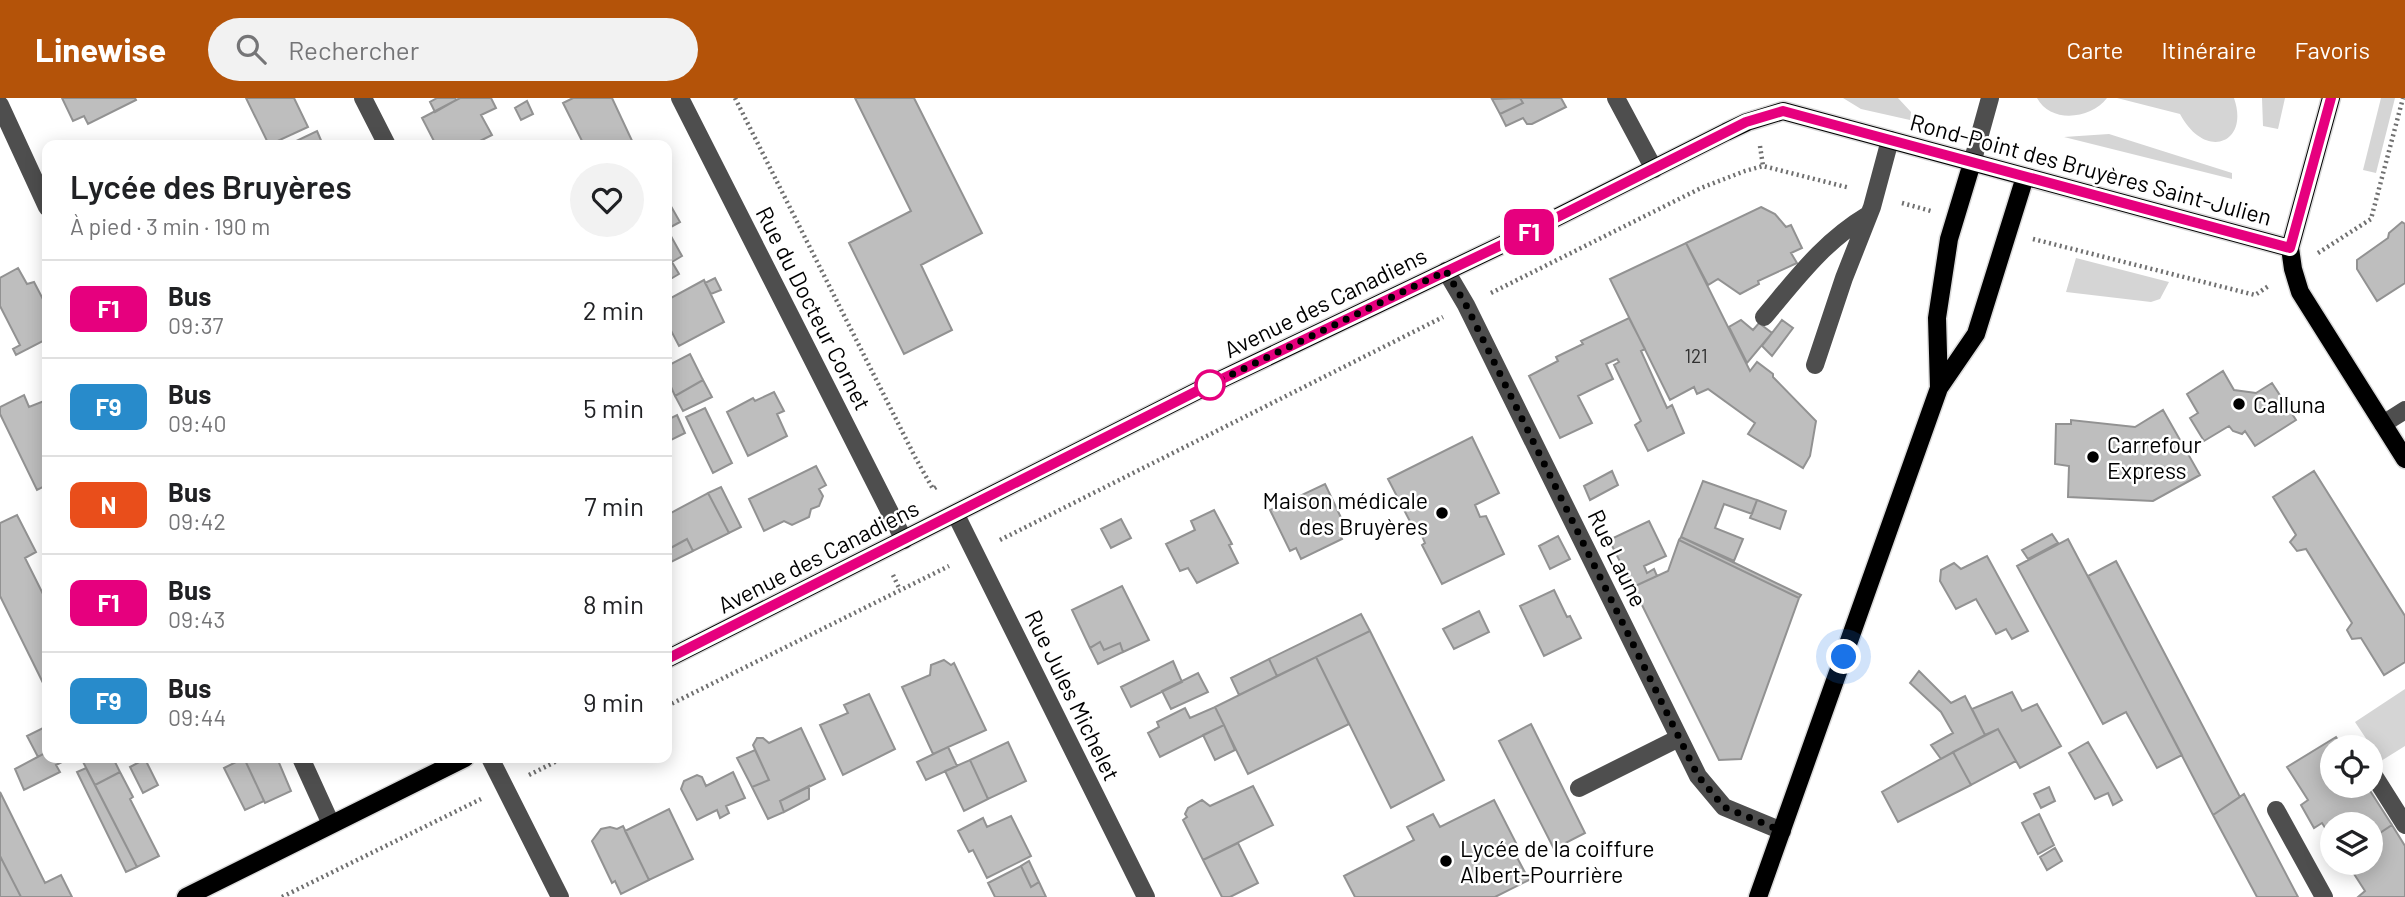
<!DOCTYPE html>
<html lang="fr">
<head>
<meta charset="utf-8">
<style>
  body { margin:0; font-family:Barlow,sans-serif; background:#f2f2f2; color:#202124; height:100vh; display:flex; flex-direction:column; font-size:26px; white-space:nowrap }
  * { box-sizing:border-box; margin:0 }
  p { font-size:23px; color:#757577 }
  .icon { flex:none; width:38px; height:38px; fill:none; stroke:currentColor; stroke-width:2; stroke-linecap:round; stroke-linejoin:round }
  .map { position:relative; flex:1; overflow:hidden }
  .panel { position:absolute; left:42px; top:42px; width:630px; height:623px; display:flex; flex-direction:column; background:#fff; border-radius:14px; box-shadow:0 4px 18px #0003 }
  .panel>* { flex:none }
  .badge { padding:0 14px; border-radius:10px; font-size:24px; line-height:46px }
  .buttons { position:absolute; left:2320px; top:637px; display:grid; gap:14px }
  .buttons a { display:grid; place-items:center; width:63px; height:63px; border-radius:50%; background:#fff; box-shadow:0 4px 18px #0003; font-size:35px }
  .you { position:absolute; width:35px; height:35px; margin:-18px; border:5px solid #fff; border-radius:50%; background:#1a73e8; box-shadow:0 0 0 10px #1a73e833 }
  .map>.badge { position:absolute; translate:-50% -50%; box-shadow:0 0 0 4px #fff }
  .round { display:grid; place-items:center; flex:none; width:74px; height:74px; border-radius:37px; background:#f2f2f2 }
  .summary { display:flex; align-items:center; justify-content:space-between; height:119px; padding:0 28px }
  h1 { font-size:33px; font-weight:600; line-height:52px }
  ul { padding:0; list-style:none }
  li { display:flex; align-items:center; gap:21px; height:98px; padding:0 28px; border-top:2px solid #e0e0e0 }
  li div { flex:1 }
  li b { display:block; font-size:26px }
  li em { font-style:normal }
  li .badge { min-width:77px; font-weight:700; text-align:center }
  header { display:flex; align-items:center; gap:42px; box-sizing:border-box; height:98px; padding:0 35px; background:#b45309; color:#fff }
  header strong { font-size:33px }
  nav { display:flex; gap:38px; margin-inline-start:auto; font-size:24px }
  .search { width:490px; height:63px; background:#f2f2f2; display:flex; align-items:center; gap:18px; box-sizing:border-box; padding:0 24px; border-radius:38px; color:#757577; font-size:26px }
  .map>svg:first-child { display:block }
  .green { fill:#d5d5d5 }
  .building { fill:#bebebe; stroke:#929292; stroke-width:2 }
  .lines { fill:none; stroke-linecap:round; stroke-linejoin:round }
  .major-casing { stroke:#dbdbdb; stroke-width:21 }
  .path { stroke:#707070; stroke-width:4.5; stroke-dasharray:2 3.5; stroke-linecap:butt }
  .minor { stroke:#4e4e4e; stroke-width:18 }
  .major { stroke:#000; stroke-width:18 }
  .line-casing { stroke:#fff; stroke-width:16 }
  .line { stroke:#e6007e; stroke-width:10 }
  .walk { stroke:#000; stroke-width:7; stroke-dasharray:0 12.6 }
  .stop-dot { fill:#fff; stroke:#e6007e; stroke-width:3.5 }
  .poi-dot { fill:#000; stroke:#fff; stroke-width:2.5 }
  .labels { text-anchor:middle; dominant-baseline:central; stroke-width:5; stroke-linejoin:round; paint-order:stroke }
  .number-label { font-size:19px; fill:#303030 }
  .street-label { font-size:23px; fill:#000; stroke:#fff }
  .poi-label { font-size:23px; fill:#000; stroke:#fff; text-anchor:start }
</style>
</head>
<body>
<header>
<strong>Linewise</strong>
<div class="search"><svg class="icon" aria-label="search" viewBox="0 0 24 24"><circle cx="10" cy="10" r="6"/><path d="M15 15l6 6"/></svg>Rechercher</div>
<nav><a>Carte</a><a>Itinéraire</a><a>Favoris</a></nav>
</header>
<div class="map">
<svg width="2405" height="799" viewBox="0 0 2405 799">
  <rect width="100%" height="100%" fill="#fff"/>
  <path class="green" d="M1843,0H1898L1911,14L1910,22L1861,11Z
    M2037,0H2107C2091,21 2051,26 2037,0Z
    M2117,0H2234C2250,46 2205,63 2180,16Z
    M2262,0H2285L2278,31L2263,28Z
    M2381,0H2395L2376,75L2363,72Z
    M2109,36L2232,75V81L2064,39Z
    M2076,160L2169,184L2160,201L2151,204L2066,194Z
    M2405,591V648L2381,663L2355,624Z"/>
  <path class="building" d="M62,0H135L136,2L88,26L84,18L73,23Z
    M246,0H294L308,29L269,47Z
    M437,0H455L456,2L435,14L430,4Z
    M460,0H491L496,10L481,17L492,37L472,47H436L422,20Z
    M573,0H612L634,47H584L563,5Z
    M855,0H914L982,135L921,167L952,232L904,256L849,145L911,113Z
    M1520,0L1523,5L1500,16L1492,1Z
    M1520,0H1561L1566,9L1532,26H1527L1523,20L1506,28L1500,16L1523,5Z
    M527,3L533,16L521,22L515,10Z
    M317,33L323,47H288Z
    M668,103L680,124L667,131L682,158L672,164L679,176L667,183V104Z
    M1761,109L1775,116L1786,129L1791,127L1802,150L1791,155L1797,165L1758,183L1759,186L1740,196L1718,181L1708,187L1686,145Z
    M2402,124L2405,126V185L2377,203L2357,171V162L2388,140L2389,135Z
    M1686,145L1750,273L1757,264L1773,276V279L1816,323L1810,358L1803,370L1748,336L1755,325L1708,291L1697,296L1694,289L1670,302L1610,181Z
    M18,170L27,186L34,184L47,209V241L16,257L13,251L20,247L0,208V180Z
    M715,180L721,192L711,196L705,185Z
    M704,182L724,224L679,248L667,225V202Z
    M1629,220L1645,251L1641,253L1667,310L1672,307L1684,335L1648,353L1635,327L1641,323L1614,267L1619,264L1617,261L1606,266L1613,281L1578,298L1592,325L1560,340L1529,278L1558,263L1556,259L1583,246L1581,243Z
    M1741,222L1753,232L1759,225L1772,235L1747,265L1729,229Z
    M1782,222L1793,230L1772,258L1762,248Z
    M690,256L703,282L675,298L667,280V268Z
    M2223,273L2234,292L2256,295L2272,285L2296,322L2255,348L2245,333L2242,336L2233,333L2229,328L2204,343L2190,320L2198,315L2187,296Z
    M703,282L712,299L683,313L675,298Z
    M774,294L784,313L777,316L787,338L748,358L727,314L753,300L755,303Z
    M24,297L29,309L44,303L47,309V387L37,392L0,316V309Z
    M705,310L732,365L713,375L686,319Z
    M2163,312L2200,377L2153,403L2068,399L2069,368L2055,366L2056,326H2071V322L2135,329Z
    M677,317L685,335L667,344V322Z
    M1472,339L1499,395L1475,407L1480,419L1486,418L1504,456L1442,486L1422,447L1425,445L1420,433L1416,435L1388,381Z
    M816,368L826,387L819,391L823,398L819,408L811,411L809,419L792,427L784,423L764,433L749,401Z
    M1612,373L1618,387L1590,402L1584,388Z
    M2314,373L2405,518V564L2384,577L2361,540L2352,541L2347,532L2352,525L2306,451L2297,453L2290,444L2296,437L2273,399Z
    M1703,383L1757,402L1752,416L1724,406L1715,430L1743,441L1734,463L1681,439Z
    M1325,386L1344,426L1341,428L1343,432L1339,435L1342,441L1301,461L1296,450L1290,453L1270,412Z
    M721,389L741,429L729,435L708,395Z
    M708,395L729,435L693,453L687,441L667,452V417Z
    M1757,402L1786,413L1780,431L1750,420Z
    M1214,412L1232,446L1229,447L1238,465L1197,485L1188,470L1180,473L1166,446L1195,432L1191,423Z
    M17,417L36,454L25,460L47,504V593L0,498V425Z
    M1121,421L1131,440L1111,450L1101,431Z
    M1649,423L1666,458L1644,468L1647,475L1654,471L1657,478L1633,489L1609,442Z
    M2052,436L2058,445L2028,461L2022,452Z
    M1558,438L1570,461L1550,471L1539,448Z
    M1681,439L1801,497L1799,500L1679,442Z
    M687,441L693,453L667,466V452Z
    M2068,441L2182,657L2157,670L2126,614L2103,626L2017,468Z
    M1679,442L1799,500L1741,661L1719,662L1633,489L1668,473Z
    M1987,458L2028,533L2012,541L2006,531L1996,536L1976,501L1956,511L1940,483L1941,472L1954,465L1961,471Z
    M2116,463L2240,699L2213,717L2088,478Z
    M1122,488L1149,542L1123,554L1120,545L1104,552L1100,544L1090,550L1072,512Z
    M1554,492L1567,519L1570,518L1581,540L1544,558L1520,508Z
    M1479,513L1489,534L1454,551L1443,531Z
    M1361,516L1370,533L1277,578L1269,561Z
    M1370,533L1444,682L1391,710L1316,559Z
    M1100,544L1104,552L1120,545L1123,554L1098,566L1090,550Z
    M1316,559L1349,626L1248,676L1215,609Z
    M1269,561L1277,578L1239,597L1231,580Z
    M944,562L951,567L954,565L986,632L933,656L902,589L930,577L931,567Z
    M1173,563L1182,584L1131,609L1121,589Z
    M1919,573L1951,605L1965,598L1985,637L1941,661L1931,647L1953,635L1941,614L1910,585Z
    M1198,575L1208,594L1171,611L1162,593Z
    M2012,594L2022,613L2037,606L2061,648L2020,670L1998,631L1985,637L1972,611Z
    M869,596L895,651L843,677L820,627L848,615L844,607Z
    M1215,609L1224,627L1160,659L1148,635L1159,629L1157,624L1185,610L1190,620Z
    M1531,626L1585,735L1554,751L1499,643Z
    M1224,627L1235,652L1215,662L1203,637Z
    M47,628V654L38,659L27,638Z
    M801,630L825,681L780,703L784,714L768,721L752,689L769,682L753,647L757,640H763L769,645Z
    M1998,631L2016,663L1971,687L1953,654Z
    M2336,639L2343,649H2333V688H2367L2392,727L2371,741V726H2333V742L2322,725L2314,730L2301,707L2308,702L2287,669Z
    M1008,644L1026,683L988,701L970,662Z
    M2088,644L2122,702L2113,707L2108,695L2095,701L2069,655Z
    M948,649L957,668L926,682L917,664Z
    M755,652L769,682L752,689L737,660Z
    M47,654V660H70L56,667L60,674L24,692L15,671Z
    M1953,654L1971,687L1898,724L1882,694Z
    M81,660H113L120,674L95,687Z
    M244,660H277L291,693L265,705Z
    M244,660L264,703L245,712L224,670Z
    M145,661L158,687L143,695L130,669Z
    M970,662L988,701L964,713L945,673Z
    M86,670L137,769L126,774L77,674Z
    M120,674L133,699L130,701L159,758L137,769L95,687Z
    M733,674L745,700L726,708L729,715L720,720L717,712L697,722L681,691L684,683L697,677L702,679L706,688Z
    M809,688V701L784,714L780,703Z
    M1253,688L1273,727L1203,762L1183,722L1187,719L1185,716L1188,710L1202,702L1210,708Z
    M2049,689L2055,703L2041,710L2034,696Z
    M0,694L45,785L61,777L72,799H21L0,758Z
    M2244,696L2298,799H2257L2213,717Z
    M1494,702L1516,745L1511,748L1529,782L1495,799H1355L1344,778L1414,742L1407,729L1433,716L1440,729Z
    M669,711L693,761L649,782L625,733Z
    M2039,716L2054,747L2038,756L2022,725Z
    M1011,718L1031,758L987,780L973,752L969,754L958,733L983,720L987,729Z
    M2392,727L2405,748V799H2358L2365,793L2347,765H2371V741Z
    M623,728L649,782L621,796L615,783L612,785L592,743L601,731L610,729L617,731Z
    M1238,745L1258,785L1230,799H1222L1203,762Z
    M2055,750L2062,763L2047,772L2040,759Z
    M0,758L21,799H0Z
    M1029,763L1039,784L1031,789L1021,768Z
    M1021,768L1031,789L1039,784L1046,799H995L988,785Z"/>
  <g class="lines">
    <g class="major-casing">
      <path id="major" d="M2331,0L2290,150L2293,171L2300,194L2405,361
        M1939,290L1937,220L1949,141L1972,65
        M667,561L1199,292L1514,141L1726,34L1747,24L1783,13L2290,150
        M186,799L465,660
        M1758,799L1939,290L1976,236L2025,79"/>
    </g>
    <path class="path" d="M735,0L915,359L933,391L938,388
      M1760,48L1763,68
      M1902,105L1931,113
      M2033,141L2255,197L2270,187
      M2318,155L2371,121L2403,0
      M1491,195L1701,90L1745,73L1763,68L1850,90
      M1000,442L1443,219
      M893,477L900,492
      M667,608L949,468
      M529,677L563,660
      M282,799L481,701"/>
    <path class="minor" d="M363,0L387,47
      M680,0L904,442
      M1616,0L1654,71
      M0,7L47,109
      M1972,65L1990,0
      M1446,173L1466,207L1698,678L1724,709L1782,733
      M1764,219C1797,180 1823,144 1868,117
      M1815,267L1844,180L1872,109L1890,42
      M2383,326L2405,312
      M956,417L1146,799
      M301,660L331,726
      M490,660L560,799
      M2371,673L2405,727
      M1579,690L1679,640
      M2276,712L2324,799"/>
    <use href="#major" class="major"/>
  </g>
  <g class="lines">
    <g class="line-casing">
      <path id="line" d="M667,561L1199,292L1514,141L1746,24L1783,13L2290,150L2331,0"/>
    </g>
    <use href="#line" class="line"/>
    <path class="walk" d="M1210,287L1446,173L1466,207L1698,678L1724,709L1782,733L1844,559"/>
  </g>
  <circle class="stop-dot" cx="1210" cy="287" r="14"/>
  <g class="poi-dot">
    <circle cx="2239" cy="306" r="7"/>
    <circle cx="2093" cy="359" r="7"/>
    <circle cx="1442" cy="415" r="7"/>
    <circle cx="1446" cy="763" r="7"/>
  </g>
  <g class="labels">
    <g class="number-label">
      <text x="1696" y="257">121</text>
    </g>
    <g class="street-label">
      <text transform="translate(2091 71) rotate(15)">Rond-Point des Bruyères Saint-Julien</text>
      <text transform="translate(1325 204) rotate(-26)">Avenue des Canadiens</text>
      <text transform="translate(814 210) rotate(63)">Rue du Docteur Cornet</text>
      <text transform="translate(818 458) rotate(-27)">Avenue des Canadiens</text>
      <text transform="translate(1618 460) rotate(64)">Rue Laune</text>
      <text transform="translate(1073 597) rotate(64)">Rue Jules Michelet</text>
    </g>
    <g class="poi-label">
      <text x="2253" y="306">Calluna</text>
      <text x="2107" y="346">Carrefour<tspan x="2107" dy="26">Express</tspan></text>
      <text x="1428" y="402" text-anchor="end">Maison médicale<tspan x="1428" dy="26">des Bruyères</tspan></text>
      <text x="1460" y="750">Lycée de la coiffure<tspan x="1460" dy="26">Albert-Pourrière</tspan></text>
    </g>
  </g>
</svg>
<div class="buttons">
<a><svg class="icon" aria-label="locate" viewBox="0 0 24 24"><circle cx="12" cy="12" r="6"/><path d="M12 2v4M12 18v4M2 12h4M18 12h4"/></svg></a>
<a><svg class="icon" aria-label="layers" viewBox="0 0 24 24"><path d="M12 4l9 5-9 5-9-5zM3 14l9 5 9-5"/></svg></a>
</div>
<div class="you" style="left:1844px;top:559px"></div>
<b class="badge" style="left:1529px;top:134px;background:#e6007e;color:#fff">F1</b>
<section class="panel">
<div class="summary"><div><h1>Lycée des Bruyères</h1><p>À pied · 3 min · 190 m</p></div><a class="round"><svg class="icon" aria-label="heart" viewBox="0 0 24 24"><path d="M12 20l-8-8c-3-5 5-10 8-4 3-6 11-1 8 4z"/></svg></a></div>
<ul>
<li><span class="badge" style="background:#e6007e;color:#fff">F1</span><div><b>Bus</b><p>09:37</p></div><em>2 min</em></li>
<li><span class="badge" style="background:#288bcb;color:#fff">F9</span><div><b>Bus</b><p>09:40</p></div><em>5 min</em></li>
<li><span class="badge" style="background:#e94e1b;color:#fff">N</span><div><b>Bus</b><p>09:42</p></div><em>7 min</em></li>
<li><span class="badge" style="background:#e6007e;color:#fff">F1</span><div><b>Bus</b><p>09:43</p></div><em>8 min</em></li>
<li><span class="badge" style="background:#288bcb;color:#fff">F9</span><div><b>Bus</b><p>09:44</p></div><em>9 min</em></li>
</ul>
</section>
</div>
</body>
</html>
